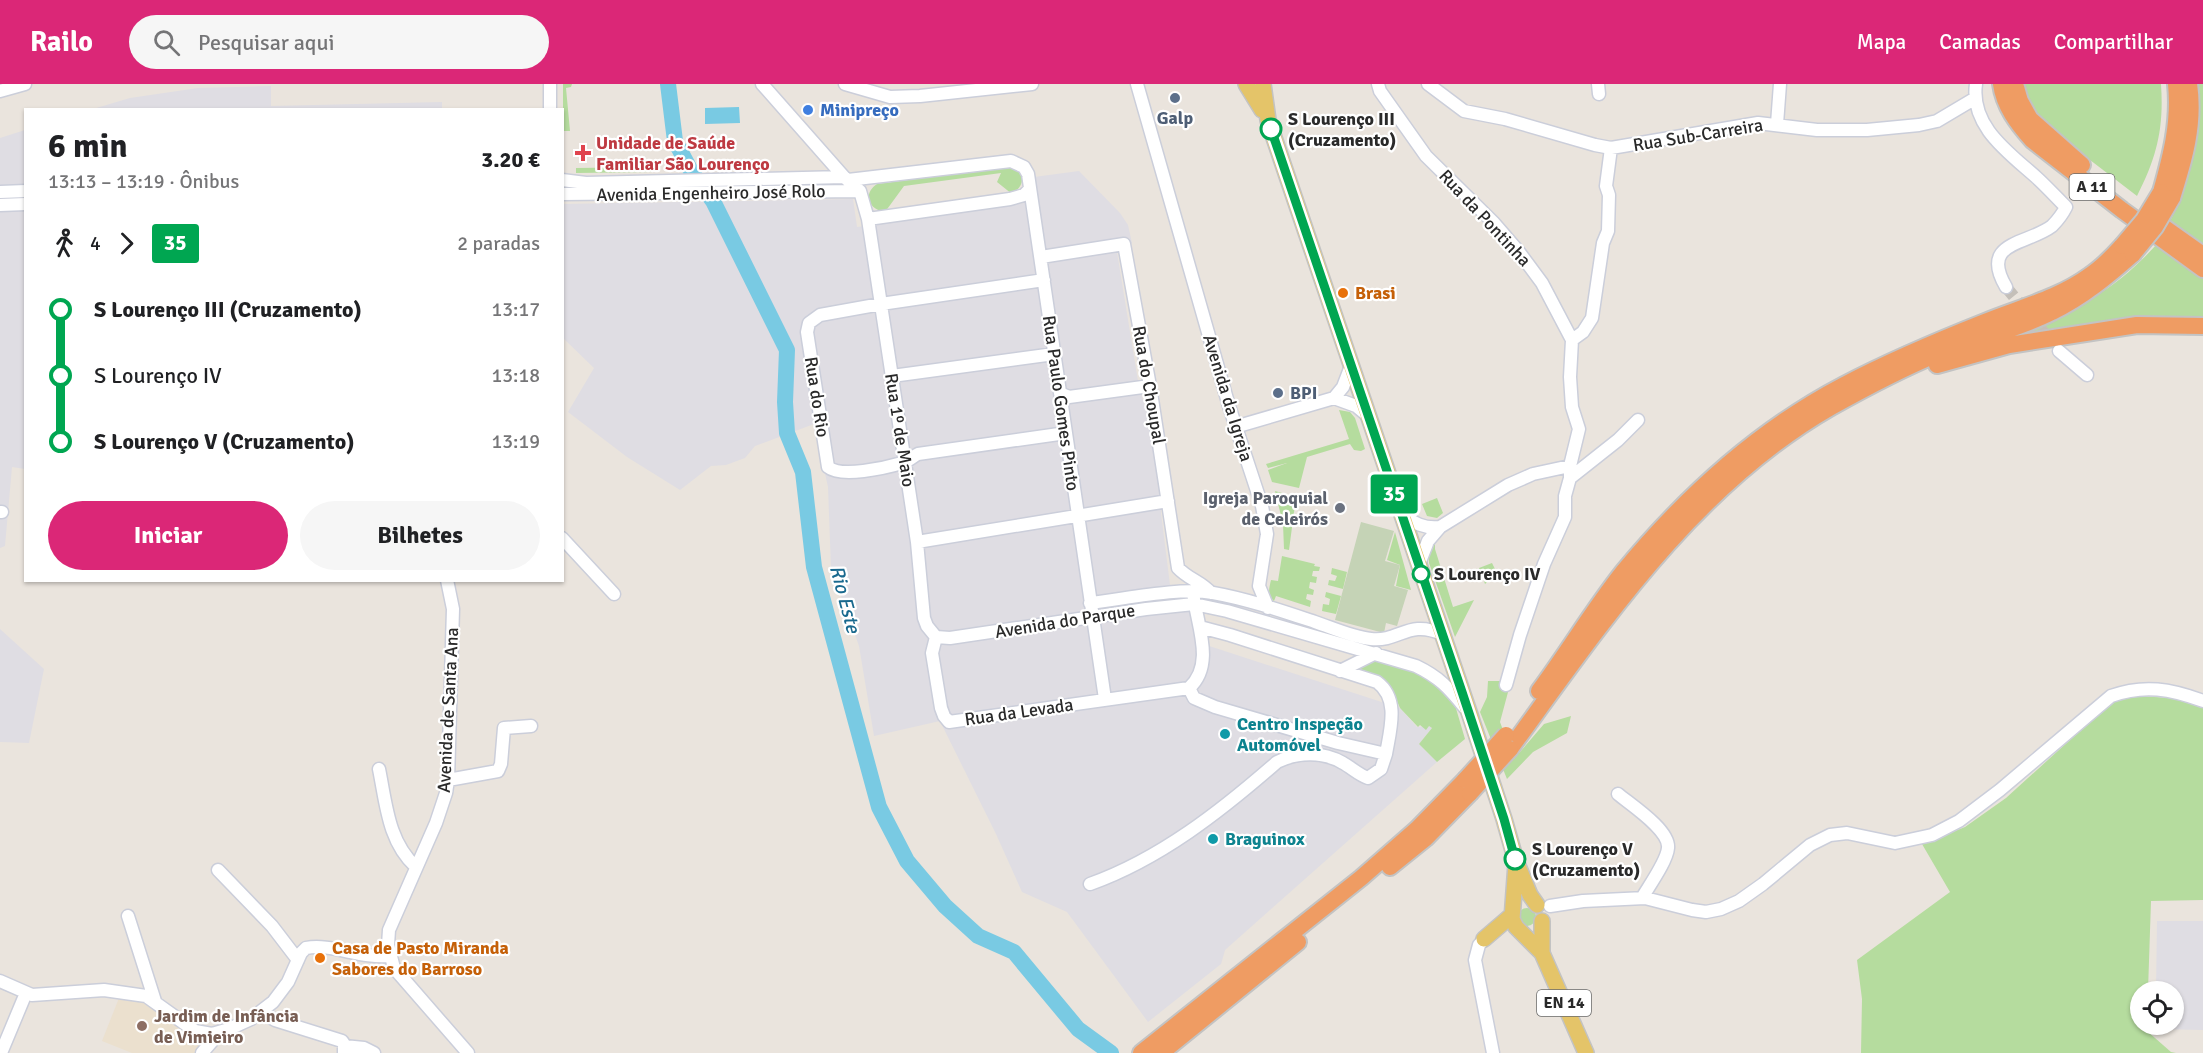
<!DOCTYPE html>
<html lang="pt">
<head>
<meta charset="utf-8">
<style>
  body { margin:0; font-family:Signika,sans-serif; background:#f6f6f6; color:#202124; height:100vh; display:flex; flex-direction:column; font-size:22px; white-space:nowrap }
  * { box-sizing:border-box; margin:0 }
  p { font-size:20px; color:#757577 }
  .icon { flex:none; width:33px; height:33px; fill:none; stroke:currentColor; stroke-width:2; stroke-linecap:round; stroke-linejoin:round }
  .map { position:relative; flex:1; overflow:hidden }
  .sheet { position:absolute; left:24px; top:24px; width:540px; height:474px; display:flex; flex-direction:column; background:#fff; border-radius:0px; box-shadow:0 2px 4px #0004 }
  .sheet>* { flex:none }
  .badge { padding:0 12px; border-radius:4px; font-size:21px; line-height:39px }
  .buttons { position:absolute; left:2130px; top:897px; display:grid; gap:12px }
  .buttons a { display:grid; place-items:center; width:54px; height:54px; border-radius:50%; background:#fff; box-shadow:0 2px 4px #0004; font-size:30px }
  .map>.badge { position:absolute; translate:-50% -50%; box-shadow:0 0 0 3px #fff }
  .legs { display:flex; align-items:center; gap:9px; height:66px; padding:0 24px; font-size:20px }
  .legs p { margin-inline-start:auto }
  .head { display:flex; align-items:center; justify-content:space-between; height:102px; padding:0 24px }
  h1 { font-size:33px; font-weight:700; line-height:45px }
  .primary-button { display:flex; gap:12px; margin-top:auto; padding:12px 24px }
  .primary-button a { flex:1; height:69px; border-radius:36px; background:#db2777; color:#fff; font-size:24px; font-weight:700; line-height:69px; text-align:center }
  .primary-button a+a { background:#f6f6f6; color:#202124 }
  ul { padding:0 24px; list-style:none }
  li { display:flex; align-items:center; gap:21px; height:66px; font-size:22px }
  li i { display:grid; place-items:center; width:9px; height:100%; margin:0 8px; background:currentColor }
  li i::after { content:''; width:15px; height:15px; margin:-8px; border:4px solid; border-radius:50%; background:#fff }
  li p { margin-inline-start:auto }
  li:first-child i { background:linear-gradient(#0000 50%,currentColor 0) }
  li:last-child i { background:linear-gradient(currentColor 50%,#0000 0) }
  header { display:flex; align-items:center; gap:36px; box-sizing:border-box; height:84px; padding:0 30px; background:#db2777; color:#fff }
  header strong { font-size:28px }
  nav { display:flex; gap:33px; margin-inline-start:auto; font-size:21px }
  .search { width:420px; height:54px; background:#f6f6f6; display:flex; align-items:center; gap:15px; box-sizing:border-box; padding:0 21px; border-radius:33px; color:#757577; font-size:22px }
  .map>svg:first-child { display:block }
  .industrial { fill:#dfdde3 }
  .education { fill:#ebe0ce }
  .green { fill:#b5dc9e }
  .cemetery { fill:#c5d3b6 }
  .water { fill:#79cae3 }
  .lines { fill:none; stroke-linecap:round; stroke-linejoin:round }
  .river { stroke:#79cae3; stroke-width:16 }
  .minor-tunnel { stroke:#c4bfb9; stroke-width:12; stroke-dasharray:12 6; stroke-linecap:butt }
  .minor-casing { stroke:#cbceda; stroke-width:15 }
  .major-casing { stroke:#c3c3c3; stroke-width:18 }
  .highway-casing { stroke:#c3c3c3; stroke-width:20 }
  .minor { stroke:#fff; stroke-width:12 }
  .major { stroke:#e4c469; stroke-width:15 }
  .highway { stroke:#ef9c63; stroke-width:16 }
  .highway-bridge-casing { stroke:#c3c3c3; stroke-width:20; stroke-linecap:butt }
  .highway-bridge { stroke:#ef9c63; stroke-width:16 }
  .line-1-casing { stroke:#fff; stroke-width:14 }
  .line-1 { stroke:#00a651; stroke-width:9 }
  .service-dot { fill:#5c6f8a; stroke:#fff; stroke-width:2 }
  .shop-dot { fill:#3f7fe0; stroke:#fff; stroke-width:2 }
  .stop-1-dot { fill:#fff; stroke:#00a651; stroke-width:3 }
  .health-dot { fill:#e0444e; stroke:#fff; stroke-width:2 }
  .food-dot { fill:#e8710a; stroke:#fff; stroke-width:2 }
  .worship-dot { fill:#6b7280; stroke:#fff; stroke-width:2 }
  .culture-dot { fill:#0f9aa8; stroke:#fff; stroke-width:2 }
  .education-dot { fill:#8d6e63; stroke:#fff; stroke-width:2 }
  .labels { text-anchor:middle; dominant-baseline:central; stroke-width:4.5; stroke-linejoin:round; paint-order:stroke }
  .shield { fill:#fff; stroke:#6a6a6a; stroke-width:1.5 }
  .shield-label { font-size:16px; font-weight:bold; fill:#2a2a2a }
  .shop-label { font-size:18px; font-weight:bold; fill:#366cbe; stroke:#fff; text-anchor:start }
  .service-label { font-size:18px; font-weight:bold; fill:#4e5e75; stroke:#fff }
  .stop-label { font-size:18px; font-weight:bold; fill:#2a2a2a; stroke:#fff; text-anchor:start }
  .street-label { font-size:18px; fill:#2a2a2a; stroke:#fff }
  .health-label { font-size:18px; font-weight:bold; fill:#be3a42; stroke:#fff; text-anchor:start }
  .food-label { font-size:18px; font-weight:bold; fill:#c56008; stroke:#fff; text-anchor:start }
  .worship-label { font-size:18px; font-weight:bold; fill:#5b616d; stroke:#fff; text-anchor:end }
  .culture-label { font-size:18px; font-weight:bold; fill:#0d838f; stroke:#fff; text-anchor:start }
  .education-label { font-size:18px; font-weight:bold; fill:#785e54; stroke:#fff; text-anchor:start }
  .water-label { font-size:20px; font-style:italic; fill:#19698e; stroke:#fff }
</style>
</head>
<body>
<header>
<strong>Railo</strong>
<div class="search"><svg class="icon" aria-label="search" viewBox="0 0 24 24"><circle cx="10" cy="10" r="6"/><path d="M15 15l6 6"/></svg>Pesquisar aqui</div>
<nav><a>Mapa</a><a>Camadas</a><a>Compartilhar</a></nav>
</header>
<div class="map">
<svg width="2203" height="969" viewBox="0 0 2203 969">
  <rect width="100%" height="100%" fill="#eae4dd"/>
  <path class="industrial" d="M271,2V22L442,18V25H93L130,14L198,4Z
    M25,46V385L12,383L5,462L0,464V54Z
    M1079,87L1120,129L1128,141L1132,159L1116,162L1138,297L1151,345L1161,409V429L1173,525H1191L1197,558L1400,624L1417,643L1429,642L1432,644L1419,660L1437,678L1225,866L1221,880L1148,938L1067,828L1022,808L996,750L940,637L874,652L859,562L831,484L828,403L814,340L755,362L745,374L726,381L711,382L680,406L627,373L568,328L594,284L563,254L562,120L853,115L857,143L1038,117L1034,93Z
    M0,545L44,585L29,659L0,658Z
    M2157,837H2203V946L2155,945L2156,941L2174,940V908L2156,907Z"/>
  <path class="education" d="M119,914L146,919L204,962L198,969H132L102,957Z"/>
  <path class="green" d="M563,0H572L571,3L566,4L570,47H563Z
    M2023,0H2161C2164,44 2157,73 2137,112L2047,43L2033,26Z
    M2199,0H2203V161L2170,137C2193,91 2201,51 2199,0Z
    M653,83V88L576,89V84Z
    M1008,83L1016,84L1022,90C1023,100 1020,104 1012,110L997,98L1001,89L904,102L885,128C869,126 862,110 877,100Z
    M2156,161L2203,194V237L2009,254C2067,232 2115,207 2156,161Z
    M1339,326L1350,328L1355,334L1365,365L1361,367L1354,366L1350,360L1307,373L1299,404L1272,398L1268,386L1287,379L1268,384L1266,380L1349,355Z
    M1275,407L1296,413L1289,466L1284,465L1283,440Z
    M1437,414L1443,429L1437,434L1427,432L1422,420Z
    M1395,448L1411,506L1396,502L1400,481L1387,476Z
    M1435,458V465L1453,523L1474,516L1455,553L1429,479V471Z
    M1282,472L1315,480L1314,482L1320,483L1319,487H1313L1312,492L1317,493L1316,499L1310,498L1309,504L1314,506L1313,511L1307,510L1306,515L1311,517L1310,523L1276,512L1274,517C1267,511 1269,505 1271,496L1278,497Z
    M1492,479L1497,489L1485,500L1479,484Z
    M1332,484L1347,488L1343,505L1328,501L1329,496L1335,497L1337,492L1331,490Z
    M1326,508L1341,512L1336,530L1322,527L1323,520L1329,521L1330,515L1325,513Z
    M1375,574L1413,584L1437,599L1455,621L1465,655L1437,678L1419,660L1432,644L1429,642L1426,646L1420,641L1418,643L1400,624L1391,603L1382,595L1356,584Z
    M1488,597H1511L1500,638L1514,675L1544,640L1571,632L1567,649L1533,668L1507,695L1480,628L1487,613Z
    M2136,612L2172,614L2203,624V816L2151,817L2148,907L2140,908V940L2147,941V947L2171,968L2176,969H1861L1862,915L1857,876L1950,808L1922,760L1965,743L2006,714L2114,616Z
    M1518 833a9 9 0 1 1 18 0a9 9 0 1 1-18 0Z"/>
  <path class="cemetery" d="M1361,438L1394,447L1385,477L1400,481L1394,502L1408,506L1397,542L1386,539L1384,549L1335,536Z"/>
  <path class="water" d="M739,23L740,39L705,40V24Z"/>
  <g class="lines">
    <path class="river" d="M668,0L675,57L691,87L713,117L787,266L785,318L787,349L803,388L814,483L879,723L907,777L945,822L978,852L1014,868L1078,945L1111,969"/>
    <path class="minor-tunnel" d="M2006,203L2053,260"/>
    <g class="minor-casing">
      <path id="minor" d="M550,0V26
        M762,0L844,93L860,107L868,135L917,458L924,534L927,542L936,553
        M845,0L890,13L920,12L1032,0
        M1137,0L1229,322L1262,422L1267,450L1259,502L1268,524
        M1378,0L1380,7L1426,72L1493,138L1519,168L1542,199L1572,256L1570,293L1572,323L1579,345L1570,382V394L1565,412V433L1544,480L1520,551L1506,601
        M1428,0L1464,27L1505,35L1595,61L1611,64L1758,39L1817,46H1867L1919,41L1937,37L1974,15
        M1598,0L1599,10
        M1976,0C1970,42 2008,68 2036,93C2046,102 2056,113 2066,123C2062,131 2058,136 2052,142C2027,161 1979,157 2006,203
        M0,7L25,0
        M1777,40L1780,0
        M562,96L586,99L844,93
        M848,96L1011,77L1024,83L1028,90L1105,615
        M0,108L26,107
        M562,110L860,107
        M0,121L26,120
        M868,135L1010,115L1024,111L1030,105
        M1041,173L1124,160L1150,302L1178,484C1188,495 1202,498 1211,509
        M1044,196L881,220L820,231L809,239L807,248L828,383C841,394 885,384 902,379C907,378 912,373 918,370L1066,349
        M1572,256L1583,248L1592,234L1603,159L1608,147L1609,111L1606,102L1611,64
        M2059,267L2087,291
        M892,292L1054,270
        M1060,309L1069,313L1150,302
        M1334,314L1343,303L1351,282
        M1235,343L1334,314L1356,322L1368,332
        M1570,394L1618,356L1638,336
        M0,428H2
        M1401,430C1414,439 1424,445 1440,443
        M562,454L614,510
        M917,458L1168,417
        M1419,480L1428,457L1440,443L1508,401L1533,390L1570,382
        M447,496L453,525L448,696L446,709L436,739L389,846L388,861L394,884L468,969
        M1090,519C1126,515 1178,503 1213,509C1247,515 1282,527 1315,538C1333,544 1352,553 1371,555C1400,558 1408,535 1442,550
        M936,553L950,554L1146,525L1194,520L1227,527L1416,582C1439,593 1449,604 1465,624
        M936,553L932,569L941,624L944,632L949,638L1189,604C1216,580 1196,539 1193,508
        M1340,587L1376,569
        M1189,604L1194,614L1215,623L1338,659L1386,670C1390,646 1400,615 1377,598L1230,551L1200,543
        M379,685C386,719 388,758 416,783
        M448,696L498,687L501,680L504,644L531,642
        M1618,710C1631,721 1670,746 1668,764C1667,777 1649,802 1642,814
        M218,786L272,842L298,876
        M1090,800C1160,775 1221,727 1277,678C1297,668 1323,667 1343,679C1352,684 1359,691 1368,694L1381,685L1386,670
        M1550,822L1583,817L1645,814L1692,826L1706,828L1721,825L1739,817L1763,800L1810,761L1830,751L1847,749L1895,759L1932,751L1959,737L2000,706L2111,612C2144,600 2171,605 2203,617
        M128,832L155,917
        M1484,855L1479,861L1475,876L1493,969
        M0,897L32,911L104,906L146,912L195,947L212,950L229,945L251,935L273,918L288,898L301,869L306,864C331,859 361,875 389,872
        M261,928L275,936L342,957L344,960V969
        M344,962L364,964L374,969
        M1,969L26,909
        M202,969L220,948"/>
    </g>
    <g class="major-casing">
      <path id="major" d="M1246,0L1262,26
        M1263,0L1268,36L1469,628L1504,735L1516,777L1530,811L1537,821
        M1516,780L1512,835L1516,843L1542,869
        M1542,837V869L1586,969
        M1484,855L1512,831"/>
    </g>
    <g class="highway-casing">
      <path id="highway" d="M2001,0C2004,22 2017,39 2032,56L2122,126L2203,185
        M2015,0L2020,17L2030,35L2082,81
        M2161,108C2171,72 2180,38 2176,0
        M2172,114C2184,76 2195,40 2189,0
        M2162,142L2203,171
        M1937,281L2009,261L2137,241L2203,242
        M1539,607C1568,568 1593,526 1623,488C1684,414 1758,346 1844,301C1890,277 1937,257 1985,238C2019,224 2059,214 2089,192C2101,184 2112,173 2122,162
        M1510,665C1602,539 1693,402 1831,323C1865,304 1901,285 1937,270C1974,255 2017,246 2052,228C2083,213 2108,192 2133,170
        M1390,783L1426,754L1470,709
        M1141,969L1361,794L1417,745L1465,696
        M1161,969L1298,858"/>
    </g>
    <use href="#minor" class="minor"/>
    <use href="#major" class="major"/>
    <use href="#highway" class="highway"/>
    <g class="highway-bridge-casing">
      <path id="highway-bridge" d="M2122,162L2144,136L2161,108
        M2133,170L2155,143L2172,114
        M1465,696L1506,651
        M1470,709L1510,665"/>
    </g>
    <use href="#highway-bridge" class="highway-bridge"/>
  </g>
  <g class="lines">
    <g class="line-1-casing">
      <path id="line-1" d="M1271,45L1462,608L1504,735L1515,775"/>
    </g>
    <use href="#line-1" class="line-1"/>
  </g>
  <g class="service-dot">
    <circle cx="1175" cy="14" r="6"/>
    <circle cx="1278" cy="309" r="6"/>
  </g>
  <circle class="shop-dot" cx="808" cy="26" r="6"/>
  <g class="stop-1-dot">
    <circle cx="1271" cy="45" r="10"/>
    <circle cx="1421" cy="490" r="8"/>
    <circle cx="1515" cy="775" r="10"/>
  </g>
  <path class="health-dot" d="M580 60h6v6h6v6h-6v6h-6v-6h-6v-6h6z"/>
  <g class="food-dot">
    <circle cx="1343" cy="209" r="6"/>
    <circle cx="320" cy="874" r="6"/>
  </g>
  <circle class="worship-dot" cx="1340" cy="424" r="6"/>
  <g class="culture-dot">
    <circle cx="1225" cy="650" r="6"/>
    <circle cx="1213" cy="755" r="6"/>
  </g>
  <circle class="education-dot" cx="142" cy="942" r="6"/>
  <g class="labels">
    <g class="shield">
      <rect x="2069.5" y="90" width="45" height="26" rx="4.5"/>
      <rect x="1537" y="906" width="54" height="26" rx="4.5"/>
    </g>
    <g class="shield-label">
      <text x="2092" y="103">A 11</text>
      <text x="1564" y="919">EN 14</text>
    </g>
    <g class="shop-label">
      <text x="820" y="26">Minipreço</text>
    </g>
    <g class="service-label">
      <text x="1175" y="34">Galp</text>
      <text x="1290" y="309" text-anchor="start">BPI</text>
    </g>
    <g class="stop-label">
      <text x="1288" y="35">S Lourenço III<tspan x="1288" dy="21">(Cruzamento)</tspan></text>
      <text x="1434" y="490">S Lourenço IV</text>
      <text x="1532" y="765">S Lourenço V<tspan x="1532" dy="21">(Cruzamento)</tspan></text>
    </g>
    <g class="street-label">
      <text transform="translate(1698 51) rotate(-9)">Rua Sub-Carreira</text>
      <text transform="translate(711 109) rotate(-1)">Avenida Engenheiro José Rolo</text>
      <text transform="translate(1485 134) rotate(47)">Rua da Pontinha</text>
      <text transform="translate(1149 301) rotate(80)">Rua do Choupal</text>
      <text transform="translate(817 313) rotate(81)">Rua do Rio</text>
      <text transform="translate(1228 314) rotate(73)">Avenida da Igreja</text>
      <text transform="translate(1061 319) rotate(82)">Rua Paulo Gomes Pinto</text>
      <text transform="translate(900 346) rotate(81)">Rua 1º de Maio</text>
      <text transform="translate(1065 537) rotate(-9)">Avenida do Parque</text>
      <text transform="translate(448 626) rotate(-87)">Avenida de Santa Ana</text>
      <text transform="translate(1019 628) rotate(-8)">Rua da Levada</text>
    </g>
    <g class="health-label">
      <text x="596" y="59">Unidade de Saúde<tspan x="596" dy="21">Familiar São Lourenço</tspan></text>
    </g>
    <g class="food-label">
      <text x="1355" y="209">Brasi</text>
      <text x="332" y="864">Casa de Pasto Miranda<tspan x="332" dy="21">Sabores do Barroso</tspan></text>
    </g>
    <g class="worship-label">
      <text x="1328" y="414">Igreja Paroquial<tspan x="1328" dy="21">de Celeirós</tspan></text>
    </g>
    <g class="culture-label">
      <text x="1237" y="640">Centro Inspeção<tspan x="1237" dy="21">Automóvel</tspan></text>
      <text x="1225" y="755">Braguinox</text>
    </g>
    <g class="education-label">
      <text x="154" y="932">Jardim de Infância<tspan x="154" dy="21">de Vimieiro</tspan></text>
    </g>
    <g class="water-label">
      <text transform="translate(845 515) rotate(75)">Rio Este</text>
    </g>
  </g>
</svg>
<div class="buttons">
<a><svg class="icon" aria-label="locate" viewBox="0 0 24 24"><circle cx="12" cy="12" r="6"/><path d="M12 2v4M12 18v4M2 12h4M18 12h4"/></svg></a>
</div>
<b class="badge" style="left:1394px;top:410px;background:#00a651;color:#fff">35</b>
<section class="sheet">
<div class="head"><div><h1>6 min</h1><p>13:13 – 13:19 · Ônibus</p></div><b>3.20 €</b></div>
<div class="legs"><svg class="icon" aria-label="walk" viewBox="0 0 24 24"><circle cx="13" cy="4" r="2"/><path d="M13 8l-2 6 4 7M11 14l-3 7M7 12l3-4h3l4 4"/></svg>4<svg class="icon" aria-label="forward" viewBox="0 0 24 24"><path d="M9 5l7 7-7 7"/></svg><b class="badge" style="background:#00a651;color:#fff">35</b><p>2 paradas</p></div>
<ul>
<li><i style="color:#00a651"></i><b>S Lourenço III (Cruzamento)</b><p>13:17</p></li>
<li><i style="color:#00a651"></i><span>S Lourenço IV</span><p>13:18</p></li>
<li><i style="color:#00a651"></i><b>S Lourenço V (Cruzamento)</b><p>13:19</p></li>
</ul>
<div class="primary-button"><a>Iniciar</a><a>Bilhetes</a></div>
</section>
</div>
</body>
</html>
